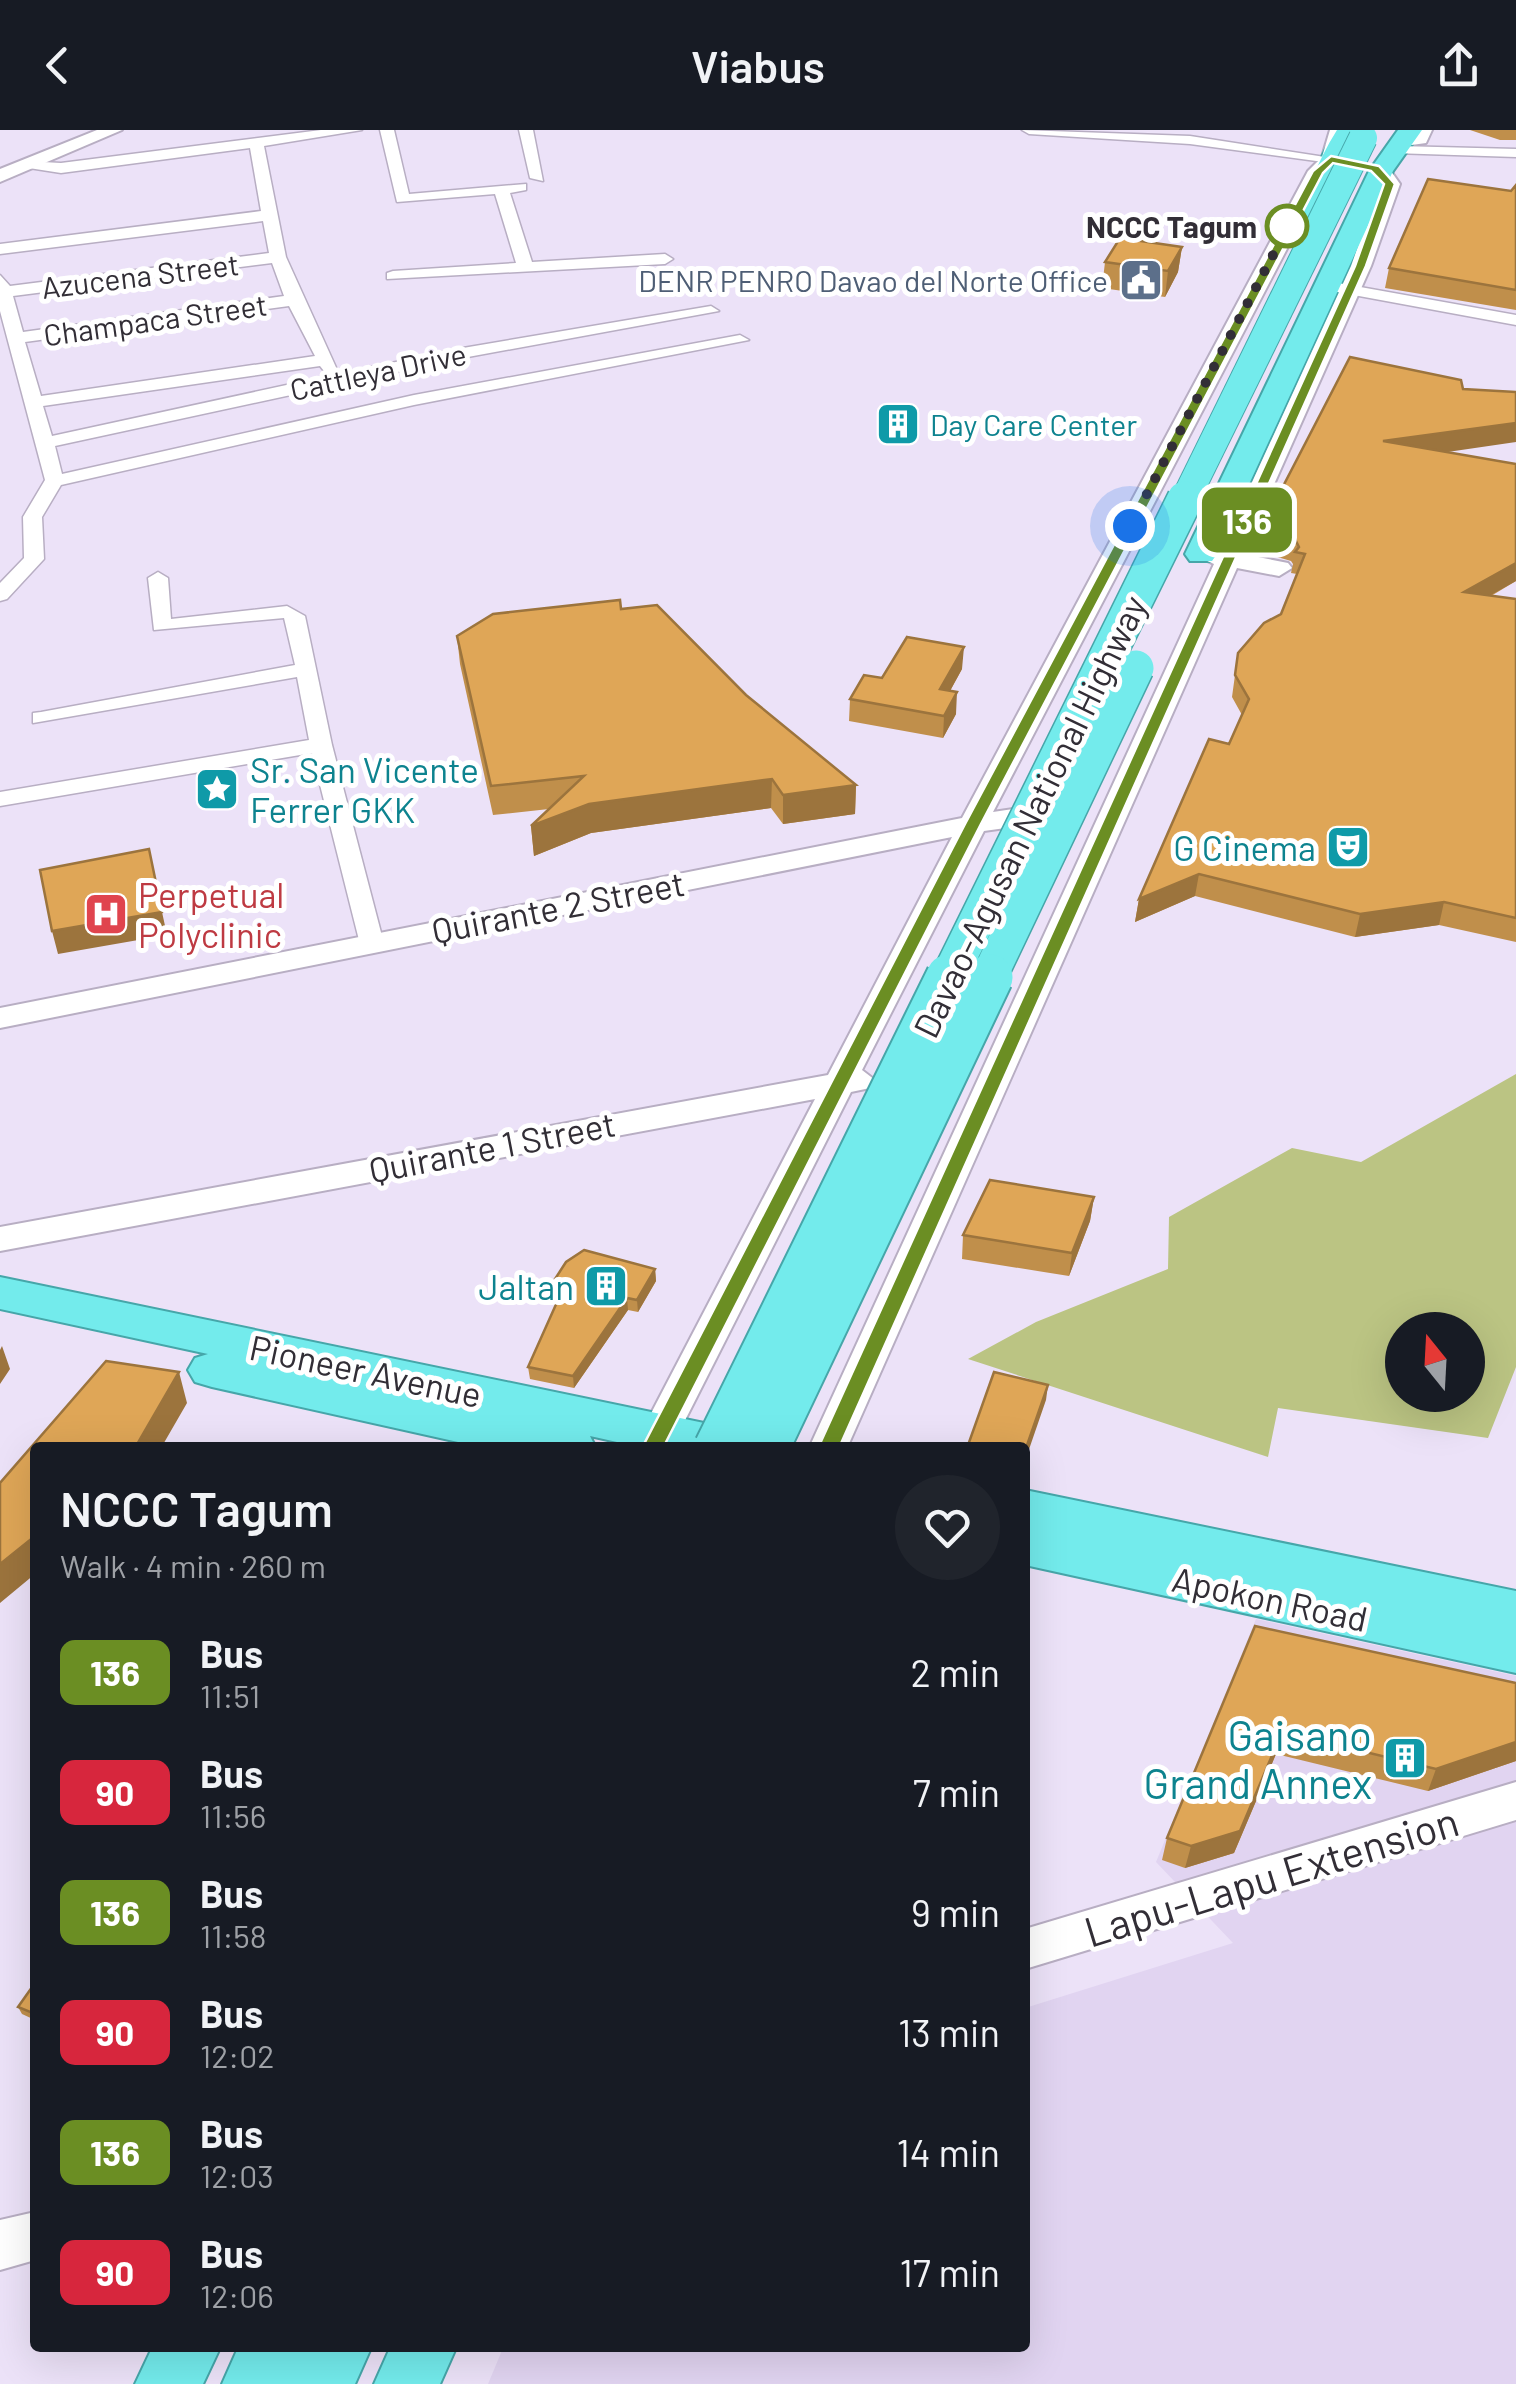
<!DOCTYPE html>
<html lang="en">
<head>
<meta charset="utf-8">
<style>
  body { margin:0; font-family:Barlow,sans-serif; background:#20242c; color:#f1f3f6; height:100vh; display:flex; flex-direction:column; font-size:38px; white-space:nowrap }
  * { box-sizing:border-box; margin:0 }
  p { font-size:32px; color:#9ea1a6 }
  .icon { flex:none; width:55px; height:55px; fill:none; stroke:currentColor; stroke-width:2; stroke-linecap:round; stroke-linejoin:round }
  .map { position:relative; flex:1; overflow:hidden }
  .sheet { position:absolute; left:30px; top:1312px; width:1000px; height:910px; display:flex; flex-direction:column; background:#171b24; border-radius:10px; box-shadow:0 10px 40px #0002 }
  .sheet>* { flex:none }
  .badge { padding:0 20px; border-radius:15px; font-size:35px; line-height:65px }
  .needle { width:65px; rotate:342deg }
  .fabs { position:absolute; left:1385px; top:1182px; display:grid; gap:20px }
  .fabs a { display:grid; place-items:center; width:100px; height:100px; border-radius:50%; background:#171b24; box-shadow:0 10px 40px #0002; font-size:50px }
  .you { position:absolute; width:50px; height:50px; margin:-25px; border:8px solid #fff; border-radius:50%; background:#1a73e8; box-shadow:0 0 0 15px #1a73e833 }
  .map>.badge { position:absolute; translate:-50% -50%; box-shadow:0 0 0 5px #fff }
  .round { display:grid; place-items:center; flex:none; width:105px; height:105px; border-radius:52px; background:#20242c }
  .overview { display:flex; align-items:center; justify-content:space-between; height:170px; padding:0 30px }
  h1 { font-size:48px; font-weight:600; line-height:75px }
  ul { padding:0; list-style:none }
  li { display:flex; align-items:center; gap:30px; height:120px; padding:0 30px }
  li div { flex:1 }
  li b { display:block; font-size:38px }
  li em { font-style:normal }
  li .badge { min-width:110px; font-weight:700; text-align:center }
  header { display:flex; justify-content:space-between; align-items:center; height:130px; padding:0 30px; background:#171b24; font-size:45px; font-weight:600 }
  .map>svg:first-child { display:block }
  .built { fill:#e1d4f1 }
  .green { fill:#bbc483; fill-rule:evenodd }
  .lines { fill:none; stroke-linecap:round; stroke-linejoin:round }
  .minor-casing { stroke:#b8aec3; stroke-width:3 }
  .tertiary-casing { stroke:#b8aec3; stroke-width:4 }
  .trunk-casing { stroke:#46a6a9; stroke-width:4 }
  .minor { fill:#fff; fill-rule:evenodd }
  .tertiary { fill:#fff; fill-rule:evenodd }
  .trunk { fill:#73ebec; fill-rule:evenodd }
  .trunk-bridge-far2-casing { stroke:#46a6a9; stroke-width:30; stroke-linecap:butt }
  .trunk-bridge-far1-casing { stroke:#46a6a9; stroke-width:38; stroke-linecap:butt }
  .trunk-bridge-casing { stroke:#46a6a9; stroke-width:49; stroke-linecap:butt }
  .trunk-bridge-far2 { stroke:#73ebec; stroke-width:28 }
  .trunk-bridge-far1 { stroke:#73ebec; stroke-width:35 }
  .trunk-bridge { stroke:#73ebec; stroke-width:45 }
  .wall { fill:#c08f4b }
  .shaded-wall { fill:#9c743d }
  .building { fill:#dfa657; stroke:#9c743d; stroke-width:2.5 }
  .line { fill:#6b8e23; stroke:#fff; stroke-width:2.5 }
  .walk { stroke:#322e36; stroke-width:10; stroke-dasharray:0 18 }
  .stop-dot { fill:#fff; stroke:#6b8e23; stroke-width:5 }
  .labels { text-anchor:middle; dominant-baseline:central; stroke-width:10; stroke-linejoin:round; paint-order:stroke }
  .far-stop-label { font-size:30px; font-weight:bold; fill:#322e36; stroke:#fff; text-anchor:end }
  .far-street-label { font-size:30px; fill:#322e36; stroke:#fff }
  .far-service-label { font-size:30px; fill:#4e5e75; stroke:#fff; text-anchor:end }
  .far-culture-label { font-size:30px; fill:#0d838f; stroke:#fff; text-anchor:start }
  .culture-label { font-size:35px; fill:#0d838f; stroke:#fff; text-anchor:end }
  .street-label { font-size:35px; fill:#322e36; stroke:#fff }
  .health-label { font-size:35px; fill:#be3a42; stroke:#fff; text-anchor:start }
  .near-culture-label { font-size:42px; fill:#0d838f; stroke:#fff; text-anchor:end }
  .near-street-label { font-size:42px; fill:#322e36; stroke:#fff }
</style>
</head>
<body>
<header><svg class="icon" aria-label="back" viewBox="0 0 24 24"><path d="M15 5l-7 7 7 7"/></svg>Viabus<svg class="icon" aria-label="share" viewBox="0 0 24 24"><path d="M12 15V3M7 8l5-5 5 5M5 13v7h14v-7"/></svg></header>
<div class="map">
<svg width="1516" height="2254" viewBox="0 0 1516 2254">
  <rect width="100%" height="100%" fill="#ece2f8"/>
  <path class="built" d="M1256,1489L1516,1546V2254H488L503,2218H1025V1878L1233,1813L1156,1732Z"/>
  <path class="green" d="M1516,944V1237L1488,1308L1278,1278L1268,1327L968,1229L1036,1192L1168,1139L1169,1087L1292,1018L1361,1032ZM1402,1200H1468V1265H1402Z"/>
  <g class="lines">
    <g class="minor-casing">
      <path id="minor" d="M321,0H362L264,16L286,127L339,244L457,219L711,176L719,181L457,229L55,316L62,344L414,265L740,205L749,210L414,275L61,355L42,387L44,429L7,469L0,471V453L24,428L23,387L45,350L0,181V145L10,156L269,123L263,91L0,124V114L261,81L250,18L61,43L16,36L24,31L61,33ZM272,133L284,166L23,202L13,166ZM289,176L315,226L41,266L25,212ZM320,236L328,246L52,306L43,276Z
        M380,0H394L409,64L526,54V60L510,63L532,132L665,124L673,129L665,134L387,149V143L393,141L516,133L495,64L397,72Z
        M519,0H533L543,51L530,48Z
        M1022,0L1190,6L1338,29L1331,33L1190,14L1029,4Z
        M1398,16L1516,19V27L1393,23V17Z
        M1327,151L1516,185V195L1321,159L1319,156Z
        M158,442L168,448L171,489L287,476L305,486L332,615L384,814L380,819L372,821L360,814L312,623L0,676V662L309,610L297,547L33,593V583L41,582L295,535L284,488L154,500L148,448Z"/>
    </g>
    <g class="tertiary-casing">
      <path id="tertiary" d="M97,0H122L0,52V39Z
        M1330,0H1348L1341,29L1326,44L993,682L1054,673L1068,682L1054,691L984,701L862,940L875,950L870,958L851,962L671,1318H633L815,969L0,1121V1097L828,945L952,707L0,898V878L962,688L1308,41L1322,27Z
        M1414,0H1432L1426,13L1397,17V9Z
        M1374,37H1388L1400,54L1371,136L1243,424L1288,433L1292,438L1279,446L1237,438L847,1318H809L1214,434L1194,425L1206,418L1221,420L1351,136L1380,54L1371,41Z
        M1516,1652V1690L1025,1839V1799Z
        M35,2082V2130L0,2140V2090Z"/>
    </g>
    <g class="trunk-casing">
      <path id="trunk" d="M1337,0H1361C1341,33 1330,70 1313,106L1309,112H1291L1287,106C1304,70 1316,33 1337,0Z
        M1398,0H1422L1393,41L1217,424L1212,431H1190L1185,424L1369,41Z
        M0,1147L733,1299L750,1305L757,1318H644L590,1306L596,1318H485L212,1257L195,1252L188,1240L195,1228L208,1224L0,1179Z
        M1025,1360L1516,1461V1543L1025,1435Z
        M152,2218H220L203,2254H135Z
        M238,2218H371L355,2254H222Z
        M390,2218H456L440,2254H374Z"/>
    </g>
    <use href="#minor" class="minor"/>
    <use href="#tertiary" class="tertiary"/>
    <use href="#trunk" class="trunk"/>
    <g class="trunk-bridge-far2-casing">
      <path id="trunk-bridge-far2" d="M1184,372L1363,8"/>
    </g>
    <g class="trunk-bridge-far1-casing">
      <path id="trunk-bridge-far1" d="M948,849L1185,369
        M988,849L1136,538"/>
    </g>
    <g class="trunk-bridge-casing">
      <path id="trunk-bridge" d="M717,1318L949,847
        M766,1318L990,847"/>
    </g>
    <use href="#trunk-bridge-far2" class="trunk-bridge-far2"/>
    <use href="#trunk-bridge-far1" class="trunk-bridge-far1"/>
    <use href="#trunk-bridge" class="trunk-bridge"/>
  </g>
  <path class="wall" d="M1470,0H1516V10H1500Z
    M1516,55V180L1385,158L1389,138L1511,61Z
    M1182,117L1178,142L1165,167L1102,158L1105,132Z
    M1447,322L1516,334V451L1491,466L1516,469V812L1439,795L1355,807L1195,766L1135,792L1139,769L1229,614L1242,585L1232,567L1238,523L1281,484L1297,444L1291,443L1293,434L1291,431L1274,426L1275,423L1264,421L1265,415H1261L1264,393Z
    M621,479L746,565L856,655L855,684L783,694L771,678L591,703L534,726L531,696L549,679L493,685L460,534L457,506Z
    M962,539L950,561L956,584L943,608L849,591L850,569L882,548Z
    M1094,1067L1090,1091L1069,1146L962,1129L963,1105Z
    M655,1139L656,1151L638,1182L628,1180L574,1258L530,1249L528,1237L561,1162L556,1161L555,1149Z
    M1255,1496L1516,1553V1631L1428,1661L1276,1624L1234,1723L1185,1738L1162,1730L1167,1708Z
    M35,1853V1890L22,1884L18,1877Z"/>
  <path class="shaded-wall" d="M1182,117L1178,142L1165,167L1168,141Z
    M1516,293V312L1379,332L1383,311Z
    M1516,433V451L1459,483L1464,462Z
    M964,517L962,539L939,581L940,559Z
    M957,562L956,584L943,608L944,586Z
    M772,649L771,678L591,703L534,726L531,696L589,674Z
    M856,655L855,684L783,694V665Z
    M1199,744L1195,766L1135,792L1139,769Z
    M1444,772L1439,795L1355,807L1360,784Z
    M162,782L167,805L58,824L52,801Z
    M1094,1067L1090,1091L1069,1146L1072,1123Z
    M655,1139L656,1151L638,1182L637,1170Z
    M627,1168L628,1180L574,1258L573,1246Z
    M2,1216L10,1239L0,1254V1220Z
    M179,1242L187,1273L161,1318H135Z
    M1048,1255L1046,1270L1025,1331V1321Z
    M35,1406V1444L0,1473V1434Z
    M1282,1602L1276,1624L1234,1723L1185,1738L1191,1716Z
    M1516,1612V1631L1428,1661L1436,1639Z"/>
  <path class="building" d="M1428,49L1511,61L1516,55V160L1389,138Z
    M1120,108L1182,117L1168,141L1105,132Z
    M1350,227L1461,250L1463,259L1516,262V293L1383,311L1516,334V433L1464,462L1516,469V788L1444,772L1360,784L1199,744L1139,769L1209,609L1229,614L1249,569L1235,545L1238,523L1264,493L1281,484L1305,424L1295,422L1299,417L1295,409L1278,405L1279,402L1267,400L1270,394L1264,393Z
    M620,470L621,479L657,475L746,565L856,655L783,665L772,649L589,674L531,696L584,646L491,656L457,506L493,484Z
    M907,507L964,517L940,559L957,562L944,586L850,569L864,545L882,548Z
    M149,719L162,782L52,801L40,740Z
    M990,1050L1094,1067L1072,1123L963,1105Z
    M584,1120L655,1139L637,1170L627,1168L573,1246L528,1237L566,1152L555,1149L566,1132Z
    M106,1231L179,1242L135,1318H35V1406L0,1434V1353Z
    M994,1242L1048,1255L1025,1321V1318H967Z
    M1255,1496L1516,1553V1612L1436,1639L1282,1602L1240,1701L1191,1716L1167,1708Z
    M35,1853V1884L18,1877Z"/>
  <path class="line" d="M1331,26L1379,36L1395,54L1366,136L839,1318L828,1326L818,1318L1355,136L1384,54L1371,41L1333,33L1323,43L981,694L663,1318L660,1323H645L642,1318L965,694L1313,41Z"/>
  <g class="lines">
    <path class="walk" d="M1130,396L1292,89L1287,96"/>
  </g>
  <defs>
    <g id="civic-square" transform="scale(2.25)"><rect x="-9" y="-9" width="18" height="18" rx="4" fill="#5c6f8a" stroke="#fff"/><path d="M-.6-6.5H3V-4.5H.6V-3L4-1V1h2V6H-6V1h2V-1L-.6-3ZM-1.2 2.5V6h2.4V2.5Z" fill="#fff"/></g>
    <g id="building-square" transform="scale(2.25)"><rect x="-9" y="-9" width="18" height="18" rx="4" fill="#0f9aa8" stroke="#fff"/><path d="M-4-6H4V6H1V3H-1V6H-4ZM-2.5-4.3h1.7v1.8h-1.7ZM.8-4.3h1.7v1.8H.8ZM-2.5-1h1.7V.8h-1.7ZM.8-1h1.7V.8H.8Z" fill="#fff"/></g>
    <g id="sight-square" transform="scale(2.25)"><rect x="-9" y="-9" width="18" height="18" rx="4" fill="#0f9aa8" stroke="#fff"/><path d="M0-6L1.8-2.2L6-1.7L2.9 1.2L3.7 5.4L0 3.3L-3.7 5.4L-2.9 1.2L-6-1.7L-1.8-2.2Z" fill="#fff"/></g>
    <g id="theatre-square" transform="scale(2.25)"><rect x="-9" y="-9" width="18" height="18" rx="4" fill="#0f9aa8" stroke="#fff"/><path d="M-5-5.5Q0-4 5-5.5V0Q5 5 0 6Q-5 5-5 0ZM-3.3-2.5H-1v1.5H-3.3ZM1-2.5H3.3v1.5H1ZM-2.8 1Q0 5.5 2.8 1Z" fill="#fff"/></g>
    <g id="hospital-square" transform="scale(2.25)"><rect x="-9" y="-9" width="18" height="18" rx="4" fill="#e0444e" stroke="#fff"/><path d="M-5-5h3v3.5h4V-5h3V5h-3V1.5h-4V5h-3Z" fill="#fff"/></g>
  </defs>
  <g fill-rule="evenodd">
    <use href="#civic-square" x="1141" y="150"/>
    <use href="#building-square" x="898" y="294"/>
    <use href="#sight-square" x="217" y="659"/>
    <use href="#theatre-square" x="1348" y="717"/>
    <use href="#hospital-square" x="106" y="784"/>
    <use href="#building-square" x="606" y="1156"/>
    <use href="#building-square" x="1405" y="1628"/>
  </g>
  <circle class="stop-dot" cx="1287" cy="96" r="20"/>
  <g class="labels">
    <g class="far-stop-label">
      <text x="1257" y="96">NCCC Tagum</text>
    </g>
    <g class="far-street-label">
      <text transform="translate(140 145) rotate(-7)">Azucena Street</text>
      <text transform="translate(155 189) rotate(-8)">Champaca Street</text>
      <text transform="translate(378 241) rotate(-12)">Cattleya Drive</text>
    </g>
    <g class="far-service-label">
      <text x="1108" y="150">DENR PENRO Davao del Norte Office</text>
    </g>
    <g class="far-culture-label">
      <text x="930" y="294">Day Care Center</text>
    </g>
    <g class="culture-label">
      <text x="250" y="639" text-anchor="start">Sr. San Vicente<tspan x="250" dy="40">Ferrer GKK</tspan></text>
      <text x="1316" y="717">G Cinema</text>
      <text x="574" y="1156">Jaltan</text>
    </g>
    <g class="street-label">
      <text transform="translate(1029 686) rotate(-64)">Davao-Agusan National Highway</text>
      <text transform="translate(558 776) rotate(-11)">Quirante 2 Street</text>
      <text transform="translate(492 1016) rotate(-11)">Quirante 1 Street</text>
      <text transform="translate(366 1240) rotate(12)">Pioneer Avenue</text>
      <text transform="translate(1270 1468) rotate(12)">Apokon Road</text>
    </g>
    <g class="health-label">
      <text x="138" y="764">Perpetual<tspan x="138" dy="40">Polyclinic</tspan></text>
    </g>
    <g class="near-culture-label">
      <text x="1372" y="1604">Gaisano<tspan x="1372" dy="48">Grand Annex</tspan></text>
    </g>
    <g class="near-street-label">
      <text transform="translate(1271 1745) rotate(-17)">Lapu-Lapu Extension</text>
    </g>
  </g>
</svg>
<div class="fabs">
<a><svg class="needle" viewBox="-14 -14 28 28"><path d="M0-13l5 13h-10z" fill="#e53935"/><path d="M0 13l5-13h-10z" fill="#9ea1a6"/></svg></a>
</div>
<div class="you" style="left:1130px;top:396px"></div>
<b class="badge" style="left:1247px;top:390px;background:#6b8e23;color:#fff">136</b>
<section class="sheet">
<div class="overview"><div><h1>NCCC Tagum</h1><p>Walk · 4 min · 260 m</p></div><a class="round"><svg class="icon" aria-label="heart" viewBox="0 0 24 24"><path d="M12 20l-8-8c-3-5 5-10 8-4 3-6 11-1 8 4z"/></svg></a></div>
<ul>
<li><span class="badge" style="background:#6b8e23;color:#fff">136</span><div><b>Bus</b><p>11:51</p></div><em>2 min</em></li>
<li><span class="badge" style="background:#d7263d;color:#fff">90</span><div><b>Bus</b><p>11:56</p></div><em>7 min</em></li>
<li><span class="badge" style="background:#6b8e23;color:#fff">136</span><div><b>Bus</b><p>11:58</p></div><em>9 min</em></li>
<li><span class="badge" style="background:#d7263d;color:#fff">90</span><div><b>Bus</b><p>12:02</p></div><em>13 min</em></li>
<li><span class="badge" style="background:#6b8e23;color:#fff">136</span><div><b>Bus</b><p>12:03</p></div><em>14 min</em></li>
<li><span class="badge" style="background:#d7263d;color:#fff">90</span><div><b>Bus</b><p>12:06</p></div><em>17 min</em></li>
</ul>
</section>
</div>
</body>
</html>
